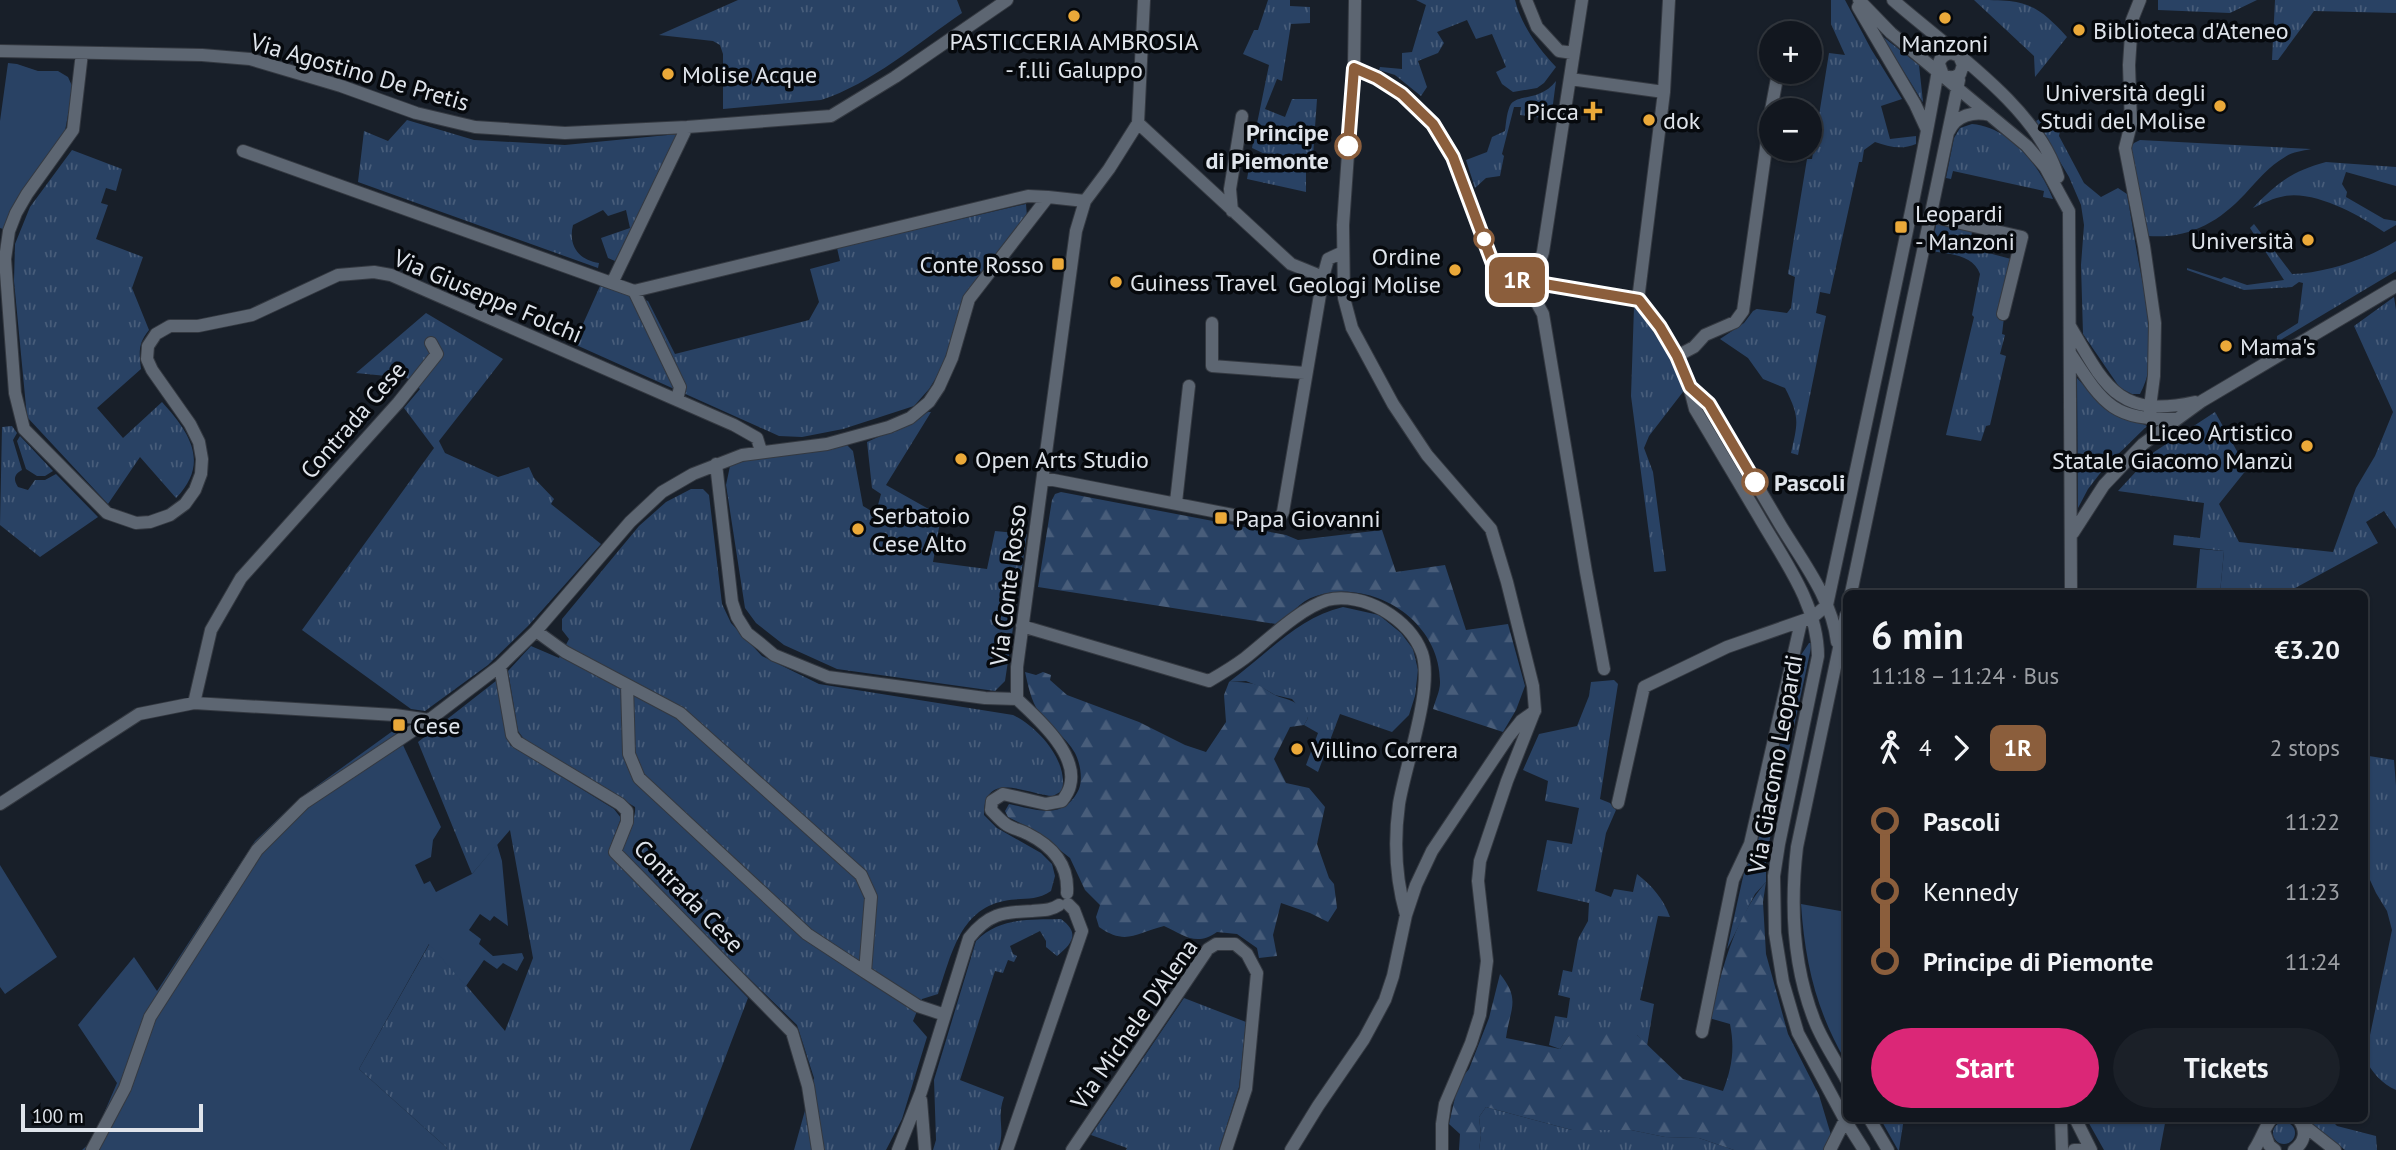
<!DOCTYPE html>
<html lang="en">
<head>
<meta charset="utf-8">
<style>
  body { margin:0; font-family:"PT Sans",sans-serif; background:#1b2028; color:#f1f3f6; height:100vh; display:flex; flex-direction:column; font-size:26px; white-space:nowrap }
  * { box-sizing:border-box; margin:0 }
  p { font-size:23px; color:#9c9fa4 }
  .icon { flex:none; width:38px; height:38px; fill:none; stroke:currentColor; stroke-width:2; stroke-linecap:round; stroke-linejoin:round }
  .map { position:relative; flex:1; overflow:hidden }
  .details { position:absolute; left:1843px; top:590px; width:525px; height:532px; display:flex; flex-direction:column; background:#12171f; border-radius:10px; box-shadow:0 2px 5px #0004,0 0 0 2px #31363d }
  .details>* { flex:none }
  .badge { padding:0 14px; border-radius:10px; font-size:24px; line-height:46px }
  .controls { position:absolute; left:1759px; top:21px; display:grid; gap:14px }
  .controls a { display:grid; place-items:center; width:63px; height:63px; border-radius:50%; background:#12171f; box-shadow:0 2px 5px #0004,0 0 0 2px #31363d; font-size:35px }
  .scale { position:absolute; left:21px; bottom:18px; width:182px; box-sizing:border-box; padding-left:7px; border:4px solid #dfe4eb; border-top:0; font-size:19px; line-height:24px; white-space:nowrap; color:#dfe4eb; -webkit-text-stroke:5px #06090d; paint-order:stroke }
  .map>.badge { position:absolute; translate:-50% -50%; box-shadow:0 0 0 4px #fff }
  .legs { display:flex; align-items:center; gap:10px; height:77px; padding:0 28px; font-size:23px }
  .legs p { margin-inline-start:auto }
  .overview { display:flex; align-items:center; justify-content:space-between; height:119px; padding:0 28px }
  h1 { font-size:38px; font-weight:800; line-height:52px }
  .cta { display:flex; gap:14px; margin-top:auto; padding:14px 28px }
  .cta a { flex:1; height:80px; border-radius:42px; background:#db2777; color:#fff; font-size:28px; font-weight:800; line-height:80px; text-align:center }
  .cta a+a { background:#1b2028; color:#f1f3f6 }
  ul { padding:0 28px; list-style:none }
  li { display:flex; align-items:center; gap:24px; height:70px; font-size:26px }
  li i { display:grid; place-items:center; width:10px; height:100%; margin:0 9px; background:currentColor }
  li i::after { content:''; width:18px; height:18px; margin:-9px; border:5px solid; border-radius:50%; background:#12171f }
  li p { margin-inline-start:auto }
  li:first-child i { background:linear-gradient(#0000 50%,currentColor 0) }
  li:last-child i { background:linear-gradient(currentColor 50%,#0000 0) }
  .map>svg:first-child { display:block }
  .grass { fill:url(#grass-tufts) }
  .forest { fill:url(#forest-firs) }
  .green { fill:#294264 }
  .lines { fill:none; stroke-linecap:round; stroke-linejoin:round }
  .minor-casing { stroke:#343941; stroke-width:14 }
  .minor { stroke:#5d6672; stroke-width:12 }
  .line-1-casing { stroke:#fff; stroke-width:16 }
  .line-1 { stroke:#8b5e3c; stroke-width:10 }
  .poi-dot { fill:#eba939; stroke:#06090d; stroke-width:2.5 }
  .stop-1-dot { fill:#fff; stroke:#8b5e3c; stroke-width:3.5 }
  .labels { text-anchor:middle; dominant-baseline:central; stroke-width:7; stroke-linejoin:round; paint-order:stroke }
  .poi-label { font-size:24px; fill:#dfe4eb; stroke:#06090d; text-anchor:start }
  .street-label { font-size:24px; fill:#dfe4eb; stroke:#06090d }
  .stop-label { font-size:24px; font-weight:bold; fill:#dfe4eb; stroke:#06090d; text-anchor:end }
</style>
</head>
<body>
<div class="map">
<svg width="2396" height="1150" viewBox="0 0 2396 1150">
  <defs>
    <pattern id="grass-tufts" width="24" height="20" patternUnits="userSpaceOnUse" patternTransform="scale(1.75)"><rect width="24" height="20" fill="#294264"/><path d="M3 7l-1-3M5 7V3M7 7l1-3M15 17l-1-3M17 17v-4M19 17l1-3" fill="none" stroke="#485d7a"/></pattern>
    <pattern id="forest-firs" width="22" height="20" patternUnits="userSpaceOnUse" patternTransform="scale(1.75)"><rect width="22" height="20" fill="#294264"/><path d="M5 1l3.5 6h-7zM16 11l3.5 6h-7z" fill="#485d7a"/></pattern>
  </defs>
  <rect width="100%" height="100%" fill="#181f29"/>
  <path class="grass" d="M738,0H957L962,13C918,43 871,84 821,100L723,109V54L720,45L713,41L659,35Z
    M1268,0H1290V6L1310,7V23L1291,24L1282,81L1277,79L1265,109L1285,117L1292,99H1317L1312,170H1306V192L1247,179L1250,162L1264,166L1267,155L1252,148L1269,65L1243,54L1254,30H1258Z
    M1416,0H1515C1521,25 1539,49 1556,67L1544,83L1537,88L1513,92L1502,84L1496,72L1506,67L1492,34L1476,39L1467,20L1437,32L1444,43L1438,53L1418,61L1427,87L1421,96L1395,75L1379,70L1380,67L1402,69V53L1412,52L1426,5Z
    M1831,0H1845L1871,49L1902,99L1881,106L1890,139L1916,136V144C1902,150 1889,147 1875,142L1864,150L1862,162H1859L1830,294L1820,292L1816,313L1826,316L1798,455L1791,453C1798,422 1800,417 1785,388L1763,379L1748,358L1720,339L1744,323L1753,311L1757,309L1787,313L1791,308L1795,277L1788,274L1807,159H1812L1829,53L1845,55L1831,24Z
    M1974,0C2023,0 2033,0 2067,37L2035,77L2034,56Z
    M2158,0H2257L2230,13L2158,10Z
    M2275,0H2396V13L2314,11L2278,60H2272Z
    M1882,36L1919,65L1923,102L1922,101Z
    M1556,81L1551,119L1520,115L1521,107H1514L1502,154L1504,156L1500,176L1486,178L1475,188L1466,160L1487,152L1492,137L1505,131C1506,123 1507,110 1511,104C1519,94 1541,101 1556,81Z
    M2049,113L2060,131L2059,136L2084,183L2101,197L2118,188L2127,194C2131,217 2135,241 2139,264C2147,305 2161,355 2140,394H2132L2120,388L2083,334L2081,265L2084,225L2081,205L2069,177L2036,121Z
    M407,120L474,140L565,145L678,134L615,261L608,258L601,238L630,228L626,210L608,216L603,210L573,225C568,245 578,260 599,263L598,268L358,182L364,131L388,141Z
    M1972,124C2010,127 2040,166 2053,199L2043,197L2044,191L1953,171L1951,179L1946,178L1954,138L1960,128Z
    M2140,140L2311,149C2302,151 2292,152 2285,157C2269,166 2257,181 2245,194C2218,223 2188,239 2148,236L2130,148L2134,143Z
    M72,150L122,169L116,191L106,188L101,203L108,205L96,239L143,257L132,288L149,330C138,343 139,353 141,369L97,408L123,438L162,402C190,433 210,463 176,498L140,457L108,504L27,417L14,281L15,244L30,207Z
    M2326,162L2396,167V186L2346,172L2342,184L2347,192L2346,197L2384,219L2396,221V225L2384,232C2359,215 2316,191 2285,196C2273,198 2264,203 2253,208C2277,183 2292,171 2326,162Z
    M1026,204L1027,217L966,295L941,370L929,389L914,406L843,429L802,437L779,436L574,344L600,286L648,301L675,354L809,320L819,302L810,269L840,261L837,248Z
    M1937,220L1972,231L1971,240L1982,243L1981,251L2011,259L2002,334L2005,335L2000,354L2006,356L1990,425L1986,426L1981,441L1946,435L1974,317L1972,315L1980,274C1973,254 1948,254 1931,251Z
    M2254,224L2292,274C2326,273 2367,259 2396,241V271L2277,342V336L2298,323L2303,283L2299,282L2292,287L2244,290L2187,270V268L2221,279L2224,277L2247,285L2284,280L2250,228Z
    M2394,297L2396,310V529L2384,511L2366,522L2378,543L2286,593H2220L2224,551L2173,545L2174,535L2200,538L2204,503L2118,491L2154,452L2215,412L2247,469L2219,504L2239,542L2333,552L2356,488L2375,456L2393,412L2354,326Z
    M1634,307H1639L1659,334L1686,388L1649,436L1644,448L1653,472L1666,571L1654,572L1631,396Z
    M426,313L503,359L439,441L445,453L498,477L529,467L534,478L554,499L551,504L601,544L528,626L488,665L425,711L411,709L302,630L434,448L404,408L420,389L407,378L356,373Z
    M2077,378C2090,392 2103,407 2120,417C2129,422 2140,421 2147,426L2105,467L2088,489L2078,508Z
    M928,412H931L928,417L886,485L941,516L933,562L987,569L995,531L1027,534L1005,681L995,691L837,669L784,645L756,623L745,608L726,485L730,466L742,460L847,445L853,451L863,506L873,512L878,505L881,494L872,488L867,442L907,424Z
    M12,426L17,433L13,440L22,470C14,474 13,480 18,487L28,490L35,480H45L56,474L98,517L40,557L0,525L2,427Z
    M20,436L53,471L45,476H37L26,469L17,441Z
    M691,489H703L709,495L722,604L731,623L762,656L819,684L1013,715C1038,727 1069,761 1062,791L1053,796C1026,794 984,769 984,815L997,828L1041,853L1052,864L1055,876L1051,891C1035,902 1022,897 1004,901C959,910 951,957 938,994L922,999L913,1021L927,1037L902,1119L886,1150H794L814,1078L797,1025L623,856C619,839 637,824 635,807L524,739L518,731L508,671L531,646L559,658L569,639L562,630V619L639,526L666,502Z
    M1343,607L1379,615L1401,633L1413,649L1418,670L1415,696L1409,715L1392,732L1340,714L1318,772L1306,765L1318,733L1304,725L1308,718L1292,699L1275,695L1263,688L1246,681L1229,682C1266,655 1297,618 1343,607Z
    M1809,643H1812L1766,857V882L1755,894L1727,949L1745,868L1757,845L1799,658Z
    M501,677L510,745L614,809L621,818L608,853L748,998L690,1150H446L447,1148L359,1069L430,943L505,1031L533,958L510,830L472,874L418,742Z
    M1614,680L1618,684L1600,799L1610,803L1616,810L1606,833L1595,891L1611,897L1614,889L1633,892L1637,874C1652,886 1663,898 1670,917L1658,916L1640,1000L1654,1004L1647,1046L1637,1035L1569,1036L1560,1049L1549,1045L1555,1016L1567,1018L1570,998L1558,995L1563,970L1572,972L1578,939L1588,921L1589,903L1537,891L1547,840L1572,844L1579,808L1545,801L1548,781L1523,770L1539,734L1577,726L1589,696L1591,682Z
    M2369,756L2394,760L2396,786V1090C2382,1084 2372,1072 2365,1059L2392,930L2387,911L2376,893L2364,867V803Z
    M1061,919C1080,933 1073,943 1057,956L1046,947V941L1040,931L1010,946L1013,954L1017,956L1014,962L1008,960L1003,973L995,971L960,1080L1004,1097C996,1119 1006,1129 998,1150H933L936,1140L934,1080L976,941C1000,917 1028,920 1061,919Z
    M1184,998L1246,1022L1239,1087L1219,1150H1126L1127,1148L1091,1135Z
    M1486,1107L1572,1130H1631L1665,1137L1699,1138L1734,1150H1479L1481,1135L1479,1117Z
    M1880,1118H1904L1899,1150H1898Z
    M2086,1118H2166L2160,1150H2104Z
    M2310,1118H2329L2337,1126L2376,1136L2377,1150H2345L2313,1124Z
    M2273 1133a11 11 0 1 1 22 0a11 11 0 1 1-22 0Z"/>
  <path class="forest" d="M1061,492L1286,535L1298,540L1382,530L1396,572L1445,565L1466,630L1508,624L1525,686L1516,710L1503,732L1433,709C1435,701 1440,691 1440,683C1441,621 1373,578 1316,596C1299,601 1291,616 1276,624L1038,587L1052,500L1055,494Z
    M1025,672L1036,675L1043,672L1051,675L1050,680L1067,695L1139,722L1185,745L1206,752L1226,722L1224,695L1229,682C1241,682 1251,682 1262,687C1267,690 1272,694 1277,696C1292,701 1301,702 1308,718L1304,725L1290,727L1274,759L1286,783L1309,788L1325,807L1317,844L1329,878L1334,884L1337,908L1328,922L1310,913L1281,903L1273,935L1277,956L1259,958L1257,948L1237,934L1217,932C1196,947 1184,935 1164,926C1136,933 1126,946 1099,927L1096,917L1100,905L1085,890L1070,858L1036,831L1008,817L1005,811L1009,804C1037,810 1064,821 1079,789C1083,778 1080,763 1075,753C1066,737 1050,727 1039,712C1031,701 1028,685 1025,672Z
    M1766,882L1763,902L1766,954L1788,1034L1819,1095L1831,1135L1823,1150H1734L1699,1138L1665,1137L1631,1130H1572L1486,1107L1479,1117L1481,1135L1479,1150H1459L1460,1134L1449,1124L1456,1093L1460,1080L1469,1069L1489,1018L1500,974C1521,1000 1510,1008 1506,1038L1560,1049L1569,1036L1584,1030L1637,1035L1683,1079L1723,1091C1732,1068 1735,1049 1730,1024L1709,1018C1711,1006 1715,997 1718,987C1728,949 1740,912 1766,882Z"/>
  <path class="green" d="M8,63L17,64L38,71H58L68,77L73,88L65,131L12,209L3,229L0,228V121Z
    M2200,549L2224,551L2220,593H2196Z
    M394,730L403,745L441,827L433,840L431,857L415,865L424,884L430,881L436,892L472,874L497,844L502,861L508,926L494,916L490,921L480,914L469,930L481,939L479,944L493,956L522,953L524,958L517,971L503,963L497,969L484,960L466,986L429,944L359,1069L447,1148L446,1150H82L92,1141L117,1083L78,1025L134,957L157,991L255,841L300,798Z
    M0,865L57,957L5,994L0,987Z
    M1801,904L1846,912V1062C1816,1010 1805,963 1801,904Z"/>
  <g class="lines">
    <g class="minor-casing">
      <path id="minor" d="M1355,0L1354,68L1343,225L1344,298L1352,328L1393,404L1427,455L1491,529L1507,582L1533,686L1535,710L1507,781L1480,861L1478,881L1487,961L1480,1015L1471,1043L1445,1104L1442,1124V1150
        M1526,0L1537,27L1559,51L1573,53
        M1669,0L1664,92L1638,300C1665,333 1686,367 1695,409C1716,444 1737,480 1758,515C1783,559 1818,604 1818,656L1779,844L1774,876L1775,933L1783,982L1798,1033L1845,1120L1864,1150
        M1859,0L1891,33L2027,146L2045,167L2069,211L2071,593
        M1893,0C1945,46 2039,108 2058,177
        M2140,0L2132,20L2129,65L2131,124L2125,148L2144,246L2155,323L2154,376L2150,407L2151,419
        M1858,7L1915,104L1927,130
        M0,51L202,55L250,59L341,86L416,113L475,127L565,133L687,127L831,116L895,77L1007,0
        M82,53L73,130L27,194L16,213L9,231L5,259L15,393L24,429L107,513L136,523L150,522L170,515L185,504L195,490L201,474L202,459L199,442L190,424L152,370L147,359L148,346L156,334L170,326H198L252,315L338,275L374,272L391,275L734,425L757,438L761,451
        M1354,68L1377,78L1402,94L1433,124L1453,157L1493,264L1509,277L1520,281
        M1570,79L1664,92
        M1771,110L1778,73L1781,72
        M1138,123L1291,264L1323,277
        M1949,131C1956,115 1974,111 1990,115
        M243,151L634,291L1028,196L1048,197
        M1232,211L1230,189L1242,116
        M1930,216L2022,237L2003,314
        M1536,273L1543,252L1582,0
        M612,283L687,127
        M1544,284L1638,300
        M634,291L680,387L677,400
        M1533,296L1543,314L1586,572L1604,669
        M1212,323V366L1305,373
        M2070,326C2105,386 2118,419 2195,402
        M2070,353C2104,405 2112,420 2177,419
        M1677,356L1694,347L1705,335L1735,322L1743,311L1771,113
        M1691,387L1709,404C1733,444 1757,485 1781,526C1803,562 1832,599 1837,642
        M716,464L732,602L737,617L747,633L761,644L774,655L828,677L985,698L1017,699
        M1043,478L1259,520L1278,521L1283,512L1323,277L1328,259L1343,252
        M1176,502L1189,386
        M2073,533L2104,485L2143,444L2202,401L2396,286
        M1851,593L1959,80
        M1846,615L1797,847C1790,906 1793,967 1815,1022C1823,1042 1836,1061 1846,1079
        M1022,626L1209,681C1221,674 1233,667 1245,658C1268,640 1299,609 1327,600C1345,595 1367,601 1383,610C1400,620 1415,634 1422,653C1434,688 1405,766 1399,804C1394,840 1396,880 1406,915
        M536,631L565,652L680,713L861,875L871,897L865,972L918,1006L945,1015
        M500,666L512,735L517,742L620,804L627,811V822L615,852L792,1032L808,1086L818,1150
        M627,685L629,754L639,778L807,934L865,972
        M194,703L211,630L241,578L398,403L437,354L431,343
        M1618,803L1644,687L1727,647L1813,617L1827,605C1847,515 1866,425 1885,335C1904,245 1924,155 1939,64C1940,58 1944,54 1951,53L1959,56L1963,65L1960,74L1952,78L1943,75L1939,64
        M0,804L139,714L194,703L395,715L429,720
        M1067,893C1069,864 1052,846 1028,834C1021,830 1013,829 1007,825C1001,821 996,815 991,810L992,801L1003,794L1046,804L1062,801C1065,797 1069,791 1070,786C1079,754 1037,718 1017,699V667L1076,231L1085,201L1109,169L1138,123L1144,0
        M1702,1032L1733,880L1750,844L1801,622
        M921,1100L925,1150
        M1869,1118L1888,1150
        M2061,1118L2062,1150
        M2075,1118L2091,1150
        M2302,1124L2335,1150
        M2265,1134L2269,1145L2275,1150
        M92,1150L125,1088L150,1017L257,850L304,803L429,720L500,666L536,631L630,522L662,492L693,474L742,455L827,444L889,427L910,418L929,402L939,387L952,358L969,299L1048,197L1085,201
        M898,1150L921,1092L969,938C988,914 1002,912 1032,911C1042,910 1050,911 1059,905
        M1007,1150L1082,931L1074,910L1068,904
        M1072,1150L1208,949L1216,944H1235L1247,954L1257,973L1246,1089L1226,1150
        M1291,1150L1318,1106L1364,1039L1385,1000L1393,976L1406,915L1416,885L1432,851L1509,736L1521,721L1535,711
        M1830,1150L1845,1120
        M2074,1150H2085
        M2254,1150C2261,1140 2265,1126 2272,1118
        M2294,1150C2305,1142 2307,1131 2299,1120"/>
    </g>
    <use href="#minor" class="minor"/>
  </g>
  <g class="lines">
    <g class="line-1-casing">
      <path id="line-1" d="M1348,146L1354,68L1377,78L1402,94L1433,124L1453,157L1493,264L1509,277L1520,281C1519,292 1526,299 1537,295L1544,284L1639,300L1660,327L1677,356L1690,387L1709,404L1755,482"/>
    </g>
    <use href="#line-1" class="line-1"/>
  </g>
  <g class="poi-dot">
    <circle cx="1074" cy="16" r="7"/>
    <circle cx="1945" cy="18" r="7"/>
    <circle cx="2079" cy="30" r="7"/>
    <circle cx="668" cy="74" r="7"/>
    <circle cx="2220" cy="106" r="7"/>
    <path d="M1589.5 100.5h7v7h7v7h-7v7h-7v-7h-7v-7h7z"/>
    <circle cx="1649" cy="120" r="7"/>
    <rect x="1894" y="220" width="14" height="14" rx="3.5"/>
    <circle cx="2308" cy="240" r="7"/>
    <rect x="1051" y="257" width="14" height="14" rx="3.5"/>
    <circle cx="1455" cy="270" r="7"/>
    <circle cx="1116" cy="282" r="7"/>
    <circle cx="2226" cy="346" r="7"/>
    <circle cx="2307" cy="446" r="7"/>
    <circle cx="961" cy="459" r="7"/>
    <rect x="1214" y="511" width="14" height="14" rx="3.5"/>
    <circle cx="858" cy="529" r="7"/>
    <rect x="392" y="718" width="14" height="14" rx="3.5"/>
    <circle cx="1297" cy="749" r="7"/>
  </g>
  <g class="stop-1-dot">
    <circle cx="1348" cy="146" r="12"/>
    <circle cx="1484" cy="239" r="9"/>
    <circle cx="1755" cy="482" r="12"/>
  </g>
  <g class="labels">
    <g class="poi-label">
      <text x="2093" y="30">Biblioteca d'Ateneo</text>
      <text x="1074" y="41" text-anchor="middle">PASTICCERIA AMBROSIA<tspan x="1074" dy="28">- f.lli Galuppo</tspan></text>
      <text x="1945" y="43" text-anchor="middle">Manzoni</text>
      <text x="682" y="74">Molise Acque</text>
      <text x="2206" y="92" text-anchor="end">Università degli<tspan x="2206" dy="28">Studi del Molise</tspan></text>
      <text x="1579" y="111" text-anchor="end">Picca</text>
      <text x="1663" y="120">dok</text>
      <text x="1915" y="213">Leopardi<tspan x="1915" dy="28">- Manzoni</tspan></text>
      <text x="2294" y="240" text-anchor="end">Università</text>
      <text x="1441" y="256" text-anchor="end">Ordine<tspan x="1441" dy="28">Geologi Molise</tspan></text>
      <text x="1044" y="264" text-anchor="end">Conte Rosso</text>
      <text x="1130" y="282">Guiness Travel</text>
      <text x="2240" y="346">Mama's</text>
      <text x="2293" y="432" text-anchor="end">Liceo Artistico<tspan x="2293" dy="28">Statale Giacomo Manzù</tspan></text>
      <text x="975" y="459">Open Arts Studio</text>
      <text x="872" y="515">Serbatoio<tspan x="872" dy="28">Cese Alto</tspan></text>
      <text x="1235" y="518">Papa Giovanni</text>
      <text x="413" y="725">Cese</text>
      <text x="1311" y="749">Villino Correra</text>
    </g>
    <g class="street-label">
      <text transform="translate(360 72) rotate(16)">Via Agostino De Pretis</text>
      <text transform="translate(488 296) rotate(23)">Via Giuseppe Folchi</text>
      <text transform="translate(353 420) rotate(-49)">Contrada Cese</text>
      <text transform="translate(1008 585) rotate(-83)">Via Conte Rosso</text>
      <text transform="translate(1775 764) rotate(-80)">Via Giacomo Leopardi</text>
      <text transform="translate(689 896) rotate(46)">Contrada Cese</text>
      <text transform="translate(1134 1024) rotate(-55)">Via Michele D'Alena</text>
    </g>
    <g class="stop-label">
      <text x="1329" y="132">Principe<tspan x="1329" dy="28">di Piemonte</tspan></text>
      <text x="1774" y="482" text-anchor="start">Pascoli</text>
    </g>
  </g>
</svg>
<div class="controls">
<a>+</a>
<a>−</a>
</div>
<div class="scale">100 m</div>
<b class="badge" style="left:1517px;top:280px;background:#8b5e3c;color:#fff">1R</b>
<section class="details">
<div class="overview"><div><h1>6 min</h1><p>11:18 – 11:24 · Bus</p></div><b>€3.20</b></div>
<div class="legs"><svg class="icon" aria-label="walk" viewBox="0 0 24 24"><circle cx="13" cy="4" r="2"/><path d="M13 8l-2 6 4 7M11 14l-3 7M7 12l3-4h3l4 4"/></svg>4<svg class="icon" aria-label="forward" viewBox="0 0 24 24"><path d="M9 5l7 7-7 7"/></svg><b class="badge" style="background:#8b5e3c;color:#fff">1R</b><p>2 stops</p></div>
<ul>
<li><i style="color:#8b5e3c"></i><b>Pascoli</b><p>11:22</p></li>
<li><i style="color:#8b5e3c"></i><span>Kennedy</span><p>11:23</p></li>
<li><i style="color:#8b5e3c"></i><b>Principe di Piemonte</b><p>11:24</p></li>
</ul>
<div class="cta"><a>Start</a><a>Tickets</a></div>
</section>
</div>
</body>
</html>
